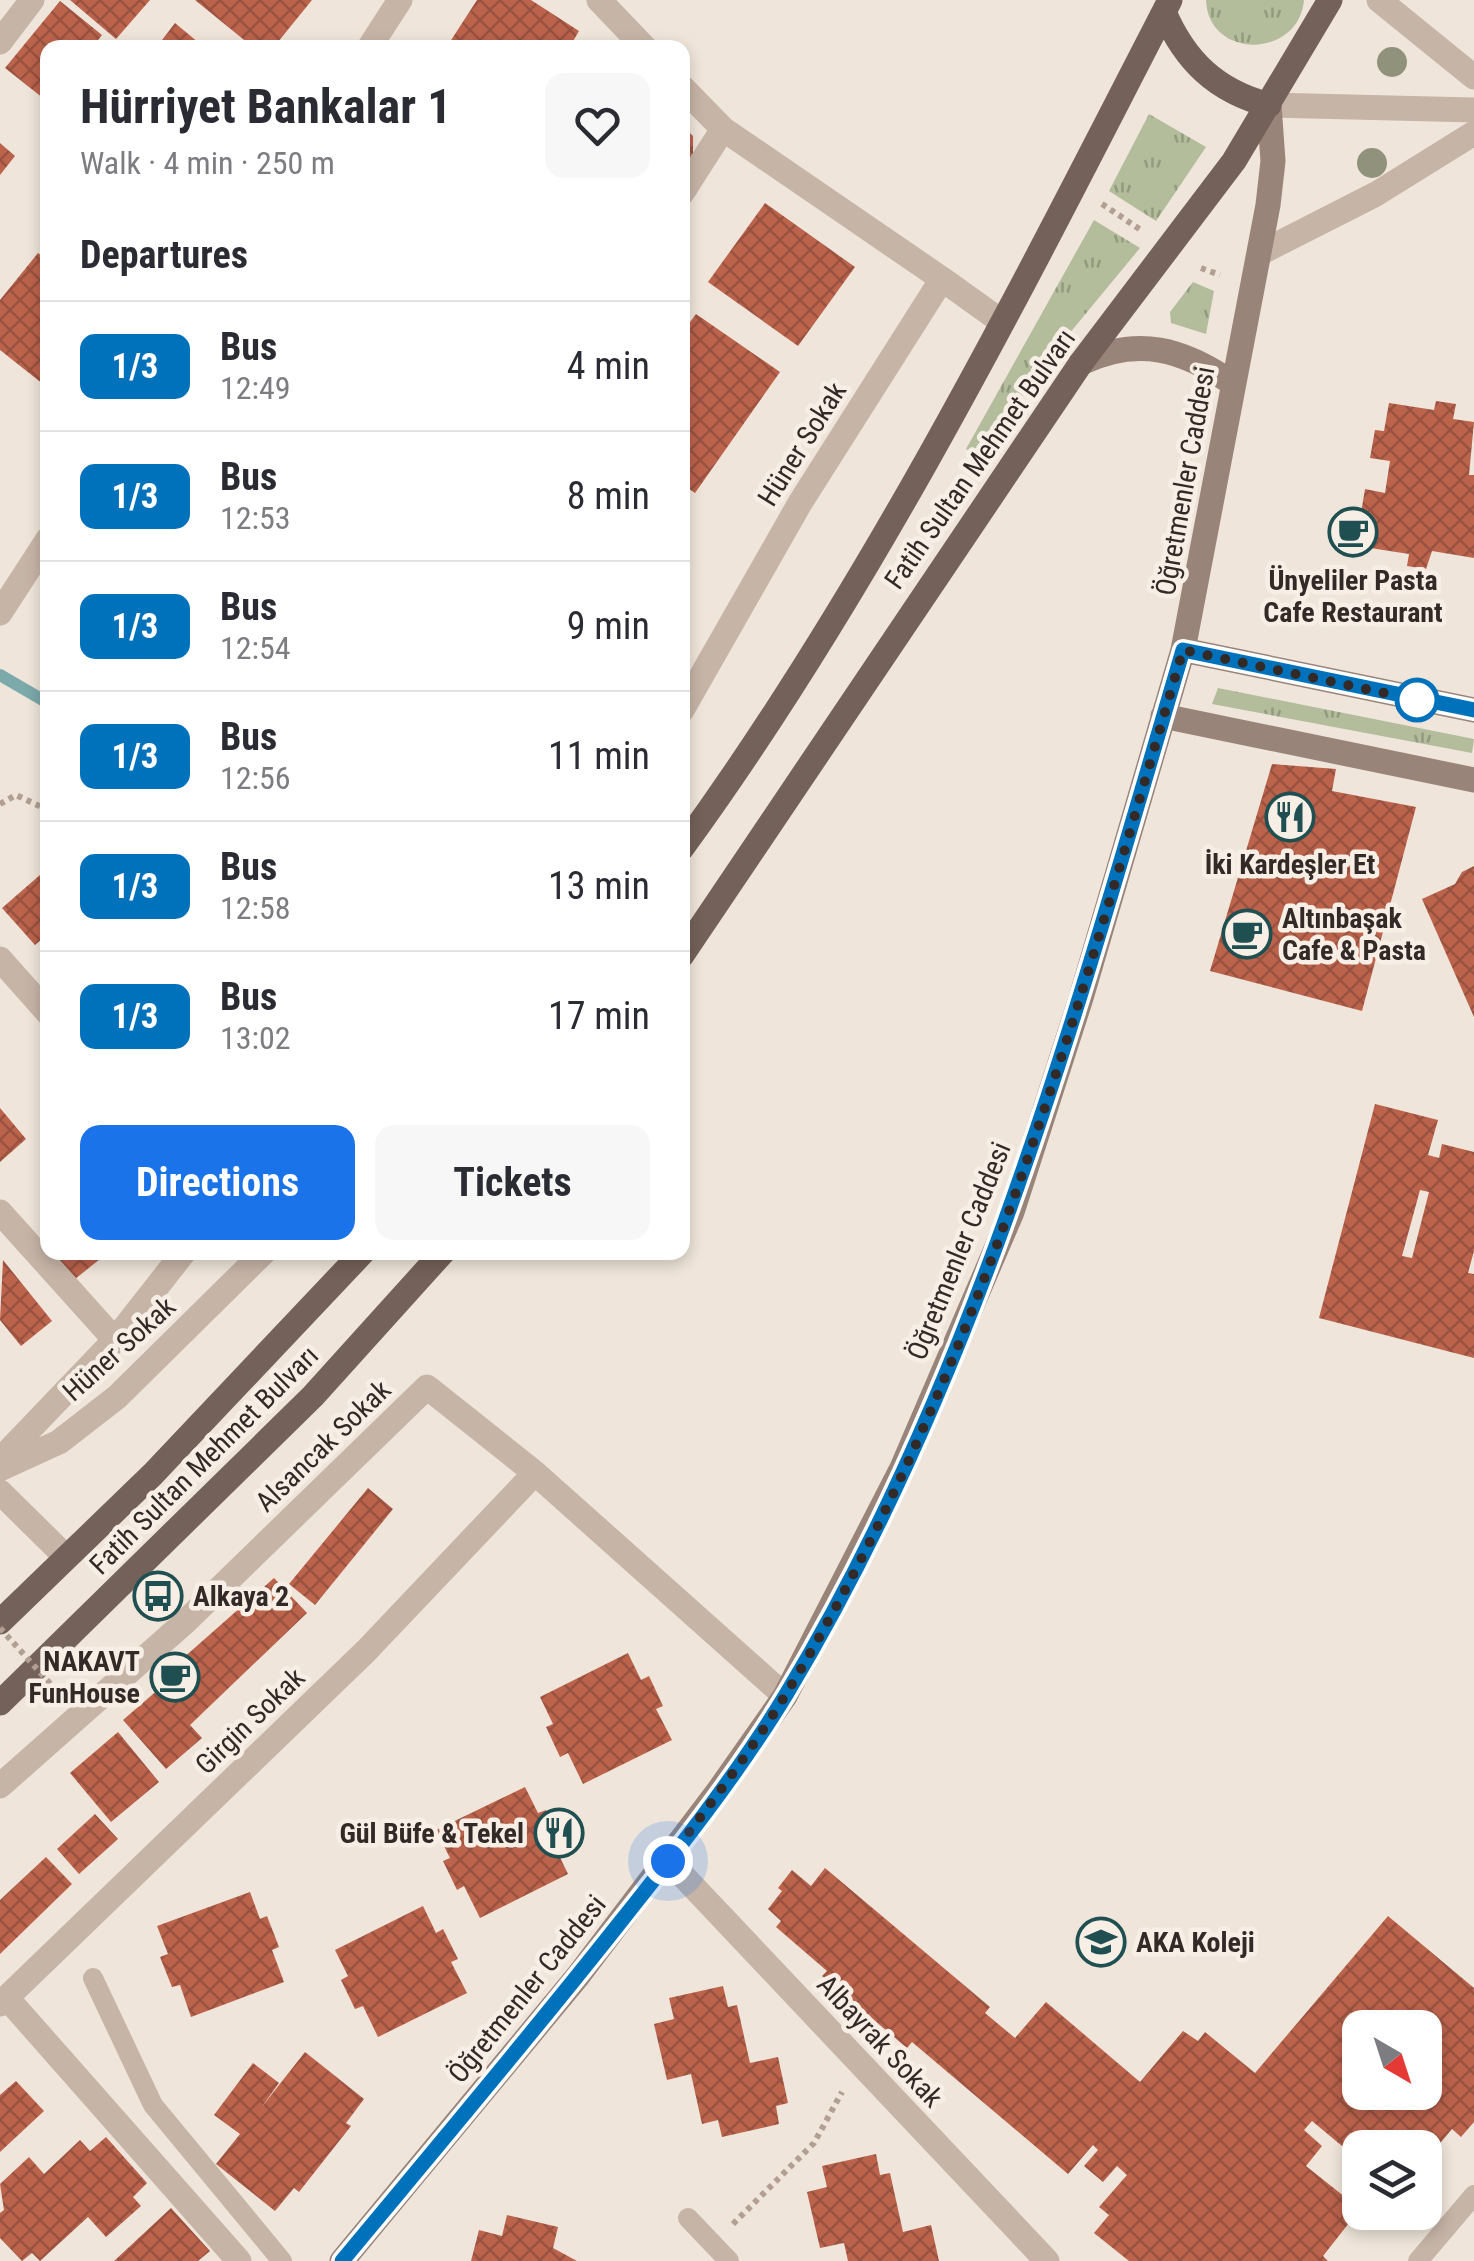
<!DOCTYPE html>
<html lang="en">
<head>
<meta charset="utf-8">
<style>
  body { margin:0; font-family:"Roboto Condensed",sans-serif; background:#f7f7f7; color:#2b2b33; height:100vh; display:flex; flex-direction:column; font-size:38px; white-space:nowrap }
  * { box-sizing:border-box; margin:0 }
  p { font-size:32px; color:#7c7c81 }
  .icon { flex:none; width:55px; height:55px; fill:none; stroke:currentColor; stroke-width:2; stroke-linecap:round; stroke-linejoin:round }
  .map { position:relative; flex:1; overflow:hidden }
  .side { position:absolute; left:40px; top:40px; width:650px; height:1220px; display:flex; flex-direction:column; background:#fff; border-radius:20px; box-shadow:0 5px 15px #0003 }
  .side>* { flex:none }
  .badge { padding:0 20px; border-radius:15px; font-size:35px; line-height:65px }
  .needle { width:65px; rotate:141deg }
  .controls { position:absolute; left:1342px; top:2010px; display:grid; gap:20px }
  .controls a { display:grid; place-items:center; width:100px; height:100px; border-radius:20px; background:#fff; box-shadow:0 5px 15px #0003; font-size:50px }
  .you { position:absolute; width:50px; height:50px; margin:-25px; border:8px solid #fff; border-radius:50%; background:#1a73e8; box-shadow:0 0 0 15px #1a73e833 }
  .map>.badge { position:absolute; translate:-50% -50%; box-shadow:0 0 0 5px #fff }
  h2 { padding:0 40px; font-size:38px; line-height:90px }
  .round { display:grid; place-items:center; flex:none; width:105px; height:105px; border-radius:20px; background:#f7f7f7 }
  .summary { display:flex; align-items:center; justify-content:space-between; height:170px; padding:0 40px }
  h1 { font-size:48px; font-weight:700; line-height:75px }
  .button { display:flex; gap:20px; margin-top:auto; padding:20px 40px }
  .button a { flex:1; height:115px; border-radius:20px; background:#1a73e8; color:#fff; font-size:40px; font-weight:700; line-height:115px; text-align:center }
  .button a+a { background:#f7f7f7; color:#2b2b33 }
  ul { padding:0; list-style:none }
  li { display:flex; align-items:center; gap:30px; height:130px; padding:0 40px; border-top:2px solid #e1e1e2 }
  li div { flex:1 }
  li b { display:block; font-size:38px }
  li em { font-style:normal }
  li .badge { min-width:110px; font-weight:700; text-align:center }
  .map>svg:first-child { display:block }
  .grass { fill:url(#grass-tufts) }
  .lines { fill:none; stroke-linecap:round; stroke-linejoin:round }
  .stream { stroke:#7ca9aa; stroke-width:12 }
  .building { fill:url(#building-cross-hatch); fill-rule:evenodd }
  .path { stroke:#b29e92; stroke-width:6; stroke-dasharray:5 5; stroke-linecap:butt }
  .service { stroke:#c6b4a7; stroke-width:20 }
  .minor { stroke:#c6b4a7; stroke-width:25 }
  .tertiary { stroke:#c6b4a7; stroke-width:25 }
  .secondary { stroke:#998479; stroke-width:25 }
  .primary { stroke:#746159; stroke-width:25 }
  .path-bridge { stroke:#b29e92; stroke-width:6; stroke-dasharray:5 5; stroke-linecap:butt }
  .tree { fill:#91927b }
  .line-casing { stroke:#fff; stroke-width:22 }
  .line { stroke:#0072bc; stroke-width:15 }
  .walk { stroke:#332a27; stroke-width:10; stroke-dasharray:0 18 }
  .stop-dot { fill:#fff; stroke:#0072bc; stroke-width:5 }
  .labels { text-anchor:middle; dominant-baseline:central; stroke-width:9; stroke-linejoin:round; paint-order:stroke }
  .street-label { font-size:28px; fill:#332a27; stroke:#f7efe6 }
  .poi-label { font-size:28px; font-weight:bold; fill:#332a27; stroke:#f7efe6; text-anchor:start }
</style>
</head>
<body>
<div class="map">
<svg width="1474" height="2261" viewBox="0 0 1474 2261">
  <defs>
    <pattern id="grass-tufts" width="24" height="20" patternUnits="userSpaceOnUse" patternTransform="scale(2.5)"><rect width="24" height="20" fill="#b3bd9c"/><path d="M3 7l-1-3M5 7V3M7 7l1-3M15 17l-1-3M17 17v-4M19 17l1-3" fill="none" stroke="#929a7f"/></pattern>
    <pattern id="building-cross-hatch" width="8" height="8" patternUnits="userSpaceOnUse" patternTransform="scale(2.5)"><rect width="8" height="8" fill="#bc634c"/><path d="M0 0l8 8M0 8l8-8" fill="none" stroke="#99523f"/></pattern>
  </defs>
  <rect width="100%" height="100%" fill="#efe5da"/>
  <path class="grass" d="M1206,0H1304C1299,59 1208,60 1206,0Z
    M1149,114L1206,147L1156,221L1109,191Z
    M1094,220L1140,248L1045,363L980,457L966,449Z
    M1193,282L1214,291L1206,334L1171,323L1170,312Z
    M1218,688L1474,739L1472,753L1212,704Z"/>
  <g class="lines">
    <path class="stream" d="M0,675L48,703"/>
  </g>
  <path class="building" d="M70,0H150L116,39Z
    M195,0H312L273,48H254Z
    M477,0H531L579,31L569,48H446Z
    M60,1L102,35L92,48H48V102L5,68Z
    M175,23L205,48H156Z
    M682,125L693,136V163L682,181Z
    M0,143L15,156L0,175Z
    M765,203L855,267L798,346L708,282Z
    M38,253L48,260V388L0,350V300Z
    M696,314L780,372L695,493L682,484V333Z
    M1436,401L1456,404L1453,419L1474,422L1469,475H1474V558L1432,551L1426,569L1407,566L1409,554L1364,547L1368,520L1360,519L1365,489L1385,493L1390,461L1370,458L1375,430L1384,431L1389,403L1434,410Z
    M1272,764L1336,769L1332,791L1416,807L1362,1011L1210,971Z
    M1474,866V1017L1422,899L1455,884L1462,872Z
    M48,868V934L35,945L2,908Z
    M1375,1104L1438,1120L1428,1155L1439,1158L1442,1144L1474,1152V1251L1468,1273L1474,1274V1358L1319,1318ZM1420,1190L1429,1192L1412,1258L1402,1256Z
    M0,1108L26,1139L0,1162Z
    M53,1252H95L100,1259L75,1279Z
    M3,1260L52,1321L21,1346L0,1320Z
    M368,1488L393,1509L315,1605L289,1584Z
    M274,1578L307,1613L190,1725L202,1738L166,1769L123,1720L160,1688L156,1682Z
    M628,1653L641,1680L649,1676L663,1706L656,1709L672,1740L583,1784L568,1753L560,1757L546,1727L553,1724L540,1697Z
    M118,1732L159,1782L111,1822L70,1773Z
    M525,1787L538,1813L546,1810L560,1839L553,1843L568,1874L480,1918L464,1886L457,1890L443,1861L450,1858L436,1830Z
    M95,1814L118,1839L79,1874L57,1849Z
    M46,1857L72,1884L0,1954V1900Z
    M825,1868L990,2007L985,2013L1015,2038L1046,2002L1140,2082L1183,2031L1198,2041L1205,2032L1255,2073L1388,1916L1474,1988V2122L1461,2137L1452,2129L1425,2161V2148H1360V2161L1312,2121L1304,2130L1322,2146L1306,2166L1360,2209L1323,2256L1328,2261H1129L1094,2233L1109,2215L1099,2207L1127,2175L1117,2166L1103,2182L1084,2166L1098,2150L1093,2145L1068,2174L912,2042L907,2048L822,1976L827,1971L776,1927L781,1921L768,1909L782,1891L778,1888L792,1870L811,1886ZM1360,2028H1425V2092H1360Z
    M250,1892L260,1919L267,1916L279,1947L272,1950L284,1982L191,2017L180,1985L172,1987L160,1957L168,1954L157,1926Z
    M423,1906L436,1933L443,1929L458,1959L451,1962L467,1993L378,2037L363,2006L355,2009L341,1980L348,1976L335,1950Z
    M723,1986L728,2007L737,2005L750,2063L778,2057L788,2103L776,2106L779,2124L722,2137L718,2120L702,2124L691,2074L667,2080L654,2024L674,2019L669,1998Z
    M305,2052L364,2099L346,2123L351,2126L299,2192L294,2188L275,2211L216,2164L240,2134L214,2115L253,2063L279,2083L261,2108Z
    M16,2081L44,2111L0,2152V2095Z
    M106,2137L147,2183L133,2197L141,2206L106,2237L88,2217L40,2261L32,2253L22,2261L0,2238V2213L4,2210L0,2184L29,2157L44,2174L80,2140L90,2151Z
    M876,2154L880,2175L890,2173L903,2232L931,2225L939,2261H848L844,2243L820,2248L807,2192L827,2187L822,2166Z
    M171,2208L210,2251L198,2261H114Z
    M507,2215L558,2227L553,2248L577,2261H471L479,2230L502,2236Z"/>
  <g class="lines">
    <path class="path" d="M1102,204L1141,230
      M1201,268L1220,275
      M0,804L16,795L48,810
      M733,2224L814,2143L842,2092"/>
    <path class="service" d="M93,1978L153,2105L282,2261
      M688,2218L729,2261
      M1418,2261L1474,2195"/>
    <path class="minor" d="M599,0L645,48
      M0,42L32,0
      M369,48L400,0
      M682,87L723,129L942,279
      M682,193L723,129
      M0,613L48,539
      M682,710L800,503L942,279L1002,322
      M0,959L48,1013
      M0,1212L115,1340
      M0,1460L115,1340L184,1252
      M0,1469L59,1442L117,1397L264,1252
      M0,1492L66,1557
      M0,1786L184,1623L427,1387L535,1473L785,1696
      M669,1861L1047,2261
      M7,1998L239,2261
      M0,2004L366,1651L535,1473"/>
    <path class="tertiary" d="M1379,0L1474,77
      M1269,105L1474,110
      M1260,253L1376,194L1474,133"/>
    <path class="secondary" d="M1081,363C1138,336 1183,349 1232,383
      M1183,650L1474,710
      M1163,716L1474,780
      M342,2261L578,1976L719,1790L785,1696L902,1468L1012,1212L1081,998L1183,650L1268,205L1273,161L1269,105"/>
    <path class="primary" d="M1164,12C1185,61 1216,91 1269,105
      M682,848C872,587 1023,286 1170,0
      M682,955L1081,363L1234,161L1330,0
      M0,1622L153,1474L363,1252
      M0,1703L313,1396L443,1252"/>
    <path class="path-bridge" d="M0,1628L64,1699"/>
  </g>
  <g class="tree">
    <circle cx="1392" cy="62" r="15"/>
    <circle cx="1372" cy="163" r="15"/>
  </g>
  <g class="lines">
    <g class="line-casing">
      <path id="line" d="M342,2261C435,2149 528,2039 618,1925C677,1851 738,1774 787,1693C980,1372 1078,1006 1183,650L1474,710"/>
    </g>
    <use href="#line" class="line"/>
    <path class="walk" d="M668,1861C708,1806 751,1752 786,1694C980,1374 1079,1006 1183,650L1417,700"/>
  </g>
  <defs>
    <g id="cafe-ring" transform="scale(2.5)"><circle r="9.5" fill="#f7efe6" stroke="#204f51" stroke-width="1.5"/><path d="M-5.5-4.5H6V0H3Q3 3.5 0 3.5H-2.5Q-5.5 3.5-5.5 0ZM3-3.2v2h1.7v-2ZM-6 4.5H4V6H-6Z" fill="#204f51"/></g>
    <g id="restaurant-ring" transform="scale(2.5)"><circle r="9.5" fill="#f7efe6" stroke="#204f51" stroke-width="1.5"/><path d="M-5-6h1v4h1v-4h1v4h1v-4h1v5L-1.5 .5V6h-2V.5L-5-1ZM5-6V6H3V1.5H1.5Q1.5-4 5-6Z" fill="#204f51"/></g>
    <g id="bus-ring" transform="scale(2.5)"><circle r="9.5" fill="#f7efe6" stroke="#204f51" stroke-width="1.5"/><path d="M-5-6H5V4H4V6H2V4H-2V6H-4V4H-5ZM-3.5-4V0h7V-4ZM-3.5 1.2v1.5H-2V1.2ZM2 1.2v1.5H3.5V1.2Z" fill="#204f51"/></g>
    <g id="school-ring" transform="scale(2.5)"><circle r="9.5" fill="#f7efe6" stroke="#204f51" stroke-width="1.5"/><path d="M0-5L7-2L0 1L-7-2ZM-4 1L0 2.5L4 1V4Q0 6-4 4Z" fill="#204f51"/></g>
  </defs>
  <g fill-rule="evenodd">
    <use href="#cafe-ring" x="1353" y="532"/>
    <use href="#restaurant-ring" x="1290" y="817"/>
    <use href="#cafe-ring" x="1247" y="934"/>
    <use href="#bus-ring" x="158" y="1596"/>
    <use href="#cafe-ring" x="175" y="1677"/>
    <use href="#restaurant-ring" x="559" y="1833"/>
    <use href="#school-ring" x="1101" y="1942"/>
  </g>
  <circle class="stop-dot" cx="1417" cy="700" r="20"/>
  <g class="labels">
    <g class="street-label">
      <text transform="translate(802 444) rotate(-58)">Hüner Sokak</text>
      <text transform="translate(980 459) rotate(-55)">Fatih Sultan Mehmet Bulvarı</text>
      <text transform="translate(1185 481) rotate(-80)">Öğretmenler Caddesi</text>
      <text transform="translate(959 1251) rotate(-68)">Öğretmenler Caddesi</text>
      <text transform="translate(119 1349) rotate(-42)">Hüner Sokak</text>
      <text transform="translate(323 1446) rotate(-44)">Alsancak Sokak</text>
      <text transform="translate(204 1460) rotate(-45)">Fatih Sultan Mehmet Bulvarı</text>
      <text transform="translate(250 1721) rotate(-44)">Girgin Sokak</text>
      <text transform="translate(527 1989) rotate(-51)">Öğretmenler Caddesi</text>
      <text transform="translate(880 2041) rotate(47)">Albayrak Sokak</text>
    </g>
    <g class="poi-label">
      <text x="1353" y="580" text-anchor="middle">Ünyeliler Pasta<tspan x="1353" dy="32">Cafe Restaurant</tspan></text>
      <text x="1290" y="864" text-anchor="middle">İki Kardeşler Et</text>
      <text x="1282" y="918">Altınbaşak<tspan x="1282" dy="32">Cafe &amp; Pasta</tspan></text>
      <text x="193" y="1596">Alkaya 2</text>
      <text x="140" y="1661" text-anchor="end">NAKAVT<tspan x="140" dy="32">FunHouse</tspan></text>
      <text x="524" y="1833" text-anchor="end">Gül Büfe &amp; Tekel</text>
      <text x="1136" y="1942">AKA Koleji</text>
    </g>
  </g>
</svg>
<div class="controls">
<a><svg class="needle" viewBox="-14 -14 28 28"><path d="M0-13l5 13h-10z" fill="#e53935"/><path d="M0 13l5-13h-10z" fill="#7c7c81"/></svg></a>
<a><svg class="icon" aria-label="layers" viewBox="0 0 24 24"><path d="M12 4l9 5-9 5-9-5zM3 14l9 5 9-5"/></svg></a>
</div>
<div class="you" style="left:668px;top:1861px"></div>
<section class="side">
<div class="summary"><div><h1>Hürriyet Bankalar 1</h1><p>Walk · 4 min · 250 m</p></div><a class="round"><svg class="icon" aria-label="heart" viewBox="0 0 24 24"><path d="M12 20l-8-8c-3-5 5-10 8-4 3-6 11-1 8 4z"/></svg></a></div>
<h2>Departures</h2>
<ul>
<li><span class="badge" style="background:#0072bc;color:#fff">1/3</span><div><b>Bus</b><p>12:49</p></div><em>4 min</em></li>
<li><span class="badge" style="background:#0072bc;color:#fff">1/3</span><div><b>Bus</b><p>12:53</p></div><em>8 min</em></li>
<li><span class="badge" style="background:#0072bc;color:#fff">1/3</span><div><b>Bus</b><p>12:54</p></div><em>9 min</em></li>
<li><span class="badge" style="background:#0072bc;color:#fff">1/3</span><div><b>Bus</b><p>12:56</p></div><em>11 min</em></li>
<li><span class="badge" style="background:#0072bc;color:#fff">1/3</span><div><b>Bus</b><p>12:58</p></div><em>13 min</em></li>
<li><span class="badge" style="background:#0072bc;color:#fff">1/3</span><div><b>Bus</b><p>13:02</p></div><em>17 min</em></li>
</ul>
<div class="button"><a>Directions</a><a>Tickets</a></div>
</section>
</div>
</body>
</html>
